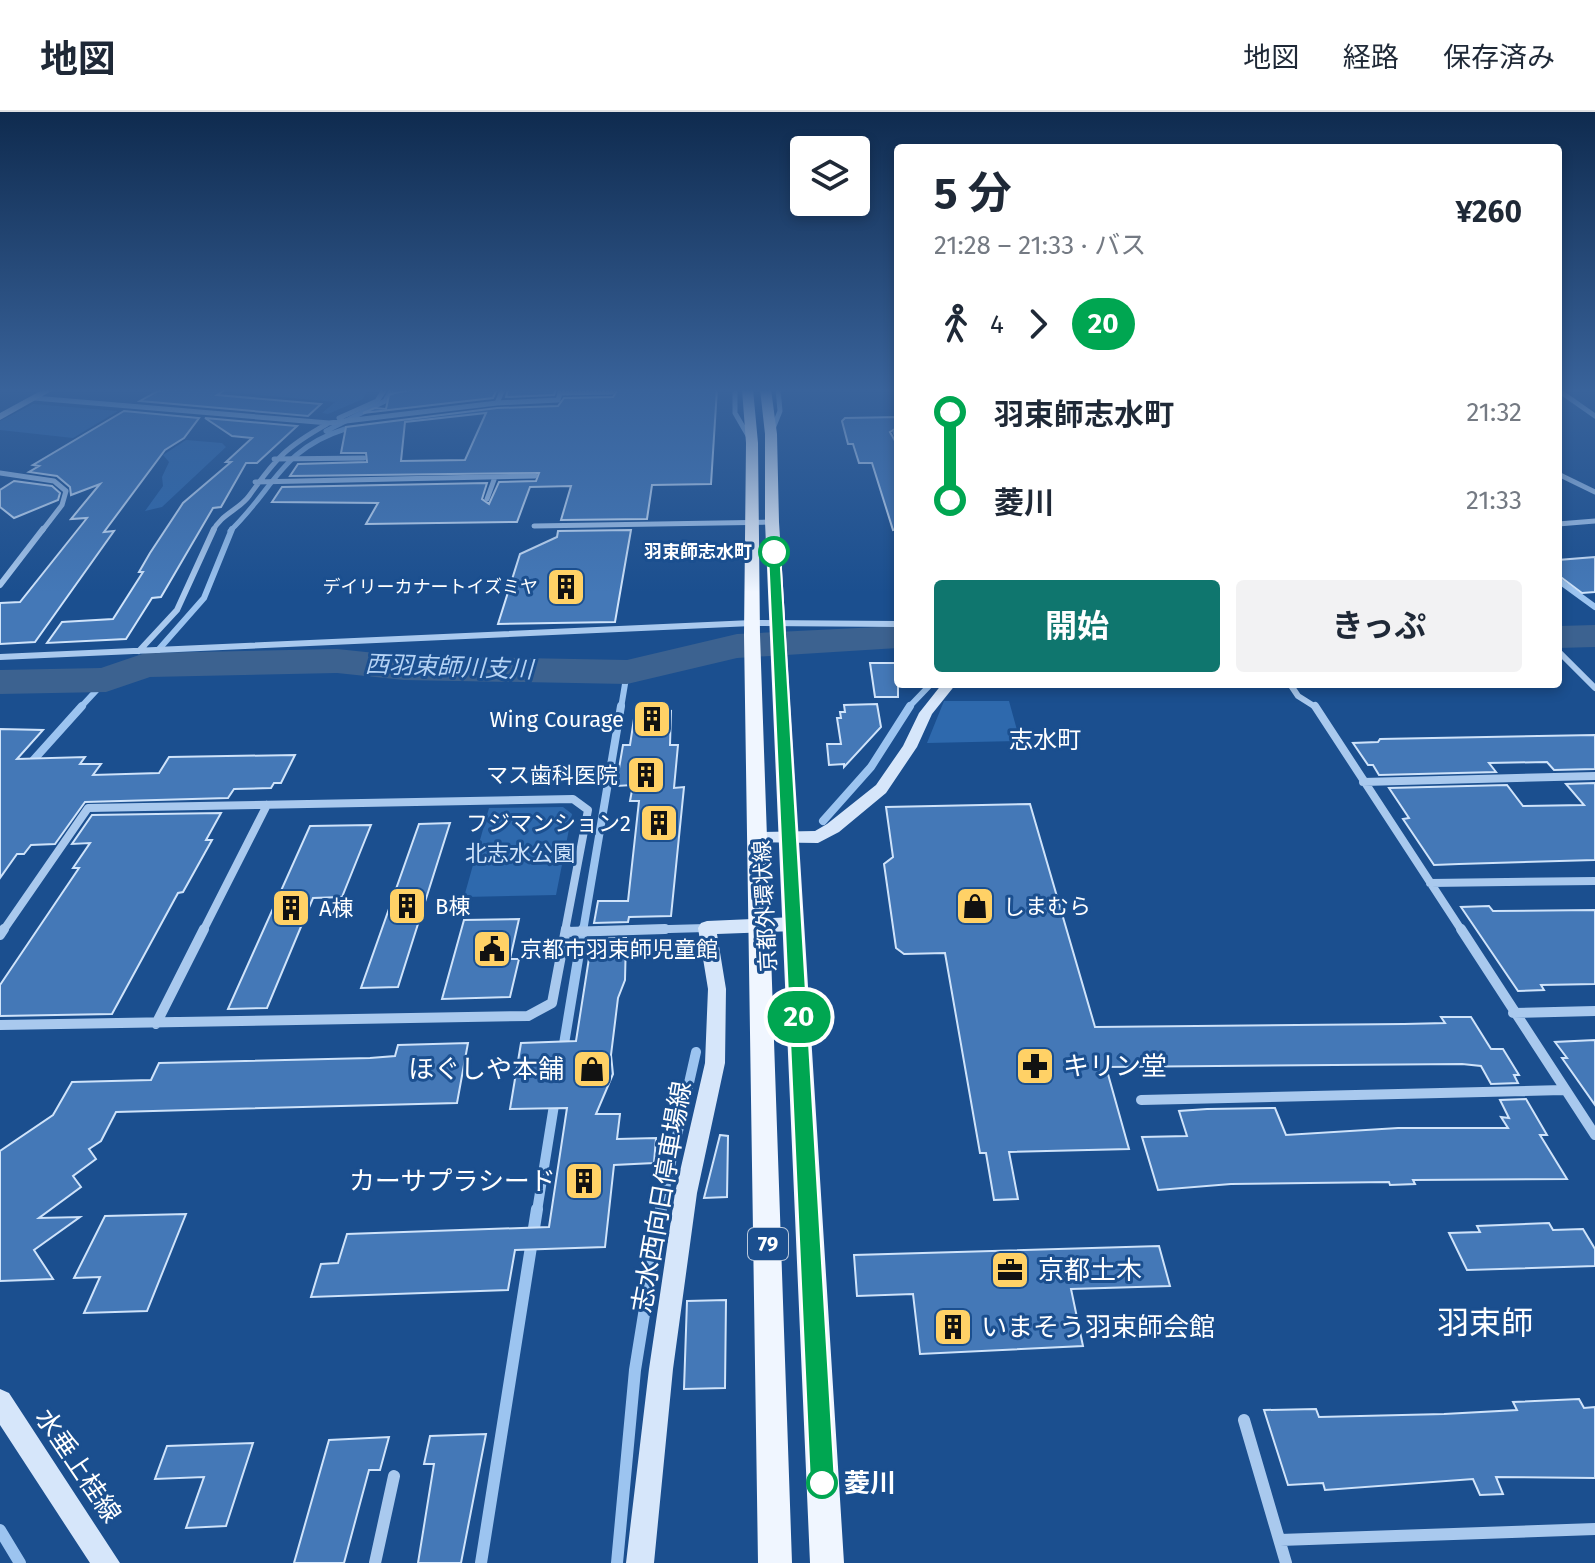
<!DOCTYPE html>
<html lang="ja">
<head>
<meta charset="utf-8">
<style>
  body { margin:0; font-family:"Fira Sans","Noto Sans JP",sans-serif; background:#f2f2f3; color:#1f2937; height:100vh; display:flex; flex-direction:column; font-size:30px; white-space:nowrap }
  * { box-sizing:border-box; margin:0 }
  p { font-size:26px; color:#747a83 }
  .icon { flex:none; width:44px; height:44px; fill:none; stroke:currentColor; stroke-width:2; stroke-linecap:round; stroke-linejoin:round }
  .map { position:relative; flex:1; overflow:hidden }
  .side { position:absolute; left:894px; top:32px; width:668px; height:544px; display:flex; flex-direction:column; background:#fff; border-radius:8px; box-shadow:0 4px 12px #0003 }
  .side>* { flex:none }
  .badge { padding:0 16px; border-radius:26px; font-size:28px; line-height:52px }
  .fabs { position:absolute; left:790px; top:24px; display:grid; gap:16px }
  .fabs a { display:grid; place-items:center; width:80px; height:80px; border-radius:8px; background:#fff; box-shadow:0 4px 12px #0003; font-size:40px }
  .map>.badge { position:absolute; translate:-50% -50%; box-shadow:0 0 0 4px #fff }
  .legs { display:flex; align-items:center; gap:12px; height:88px; padding:0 40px; font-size:26px }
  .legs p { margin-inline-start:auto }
  .head { display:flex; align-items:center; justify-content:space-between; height:136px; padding:0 40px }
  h1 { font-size:44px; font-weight:700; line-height:60px }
  .button { display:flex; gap:16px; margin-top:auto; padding:16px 40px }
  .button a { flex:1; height:92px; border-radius:8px; background:#0f766e; color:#fff; font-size:32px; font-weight:700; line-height:92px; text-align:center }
  .button a+a { background:#f2f2f3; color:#1f2937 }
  ul { padding:0 40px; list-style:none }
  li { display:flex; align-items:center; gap:28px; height:88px; font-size:30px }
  li i { display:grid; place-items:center; width:12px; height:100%; margin:0 10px; background:currentColor }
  li i::after { content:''; width:20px; height:20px; margin:-10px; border:6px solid; border-radius:50%; background:#fff }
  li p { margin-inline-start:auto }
  li:first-child i { background:linear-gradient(#0000 50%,currentColor 0) }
  li:last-child i { background:linear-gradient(currentColor 50%,#0000 0) }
  header { display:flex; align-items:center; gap:48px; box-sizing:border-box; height:112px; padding:0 40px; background:#fff; border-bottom:2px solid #e0e1e3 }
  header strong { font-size:38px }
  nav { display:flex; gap:44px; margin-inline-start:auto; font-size:28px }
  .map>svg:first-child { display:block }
  .green { fill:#2e69ad }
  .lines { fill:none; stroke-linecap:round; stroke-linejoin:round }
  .stream-far4 { stroke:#9cc4f0; stroke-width:5 }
  .stream-far3 { stroke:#9cc4f0; stroke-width:6 }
  .stream-far2 { stroke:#9cc4f0; stroke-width:8 }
  .stream-far1 { stroke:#9cc4f0; stroke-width:10 }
  .stream { stroke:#9cc4f0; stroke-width:12 }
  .river { fill:#3c6290; fill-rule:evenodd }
  .building { fill:#4478b7; stroke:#cfe3fa; stroke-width:2; fill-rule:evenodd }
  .street-far4 { stroke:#a9c9ee; stroke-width:5 }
  .street-far3 { stroke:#a9c9ee; stroke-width:6 }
  .street-far2 { stroke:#a9c9ee; stroke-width:8 }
  .street-far1 { stroke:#a9c9ee; stroke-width:10 }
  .street { stroke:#a9c9ee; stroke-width:12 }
  .secondary { fill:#d6e6fa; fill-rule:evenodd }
  .primary { fill:#f0f6ff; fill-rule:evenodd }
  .line-1 { fill:#00a651; stroke:#fff; stroke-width:2 }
  .stop-1-dot { fill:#fff; stroke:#00a651; stroke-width:4 }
  .labels { text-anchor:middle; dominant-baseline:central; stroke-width:6; stroke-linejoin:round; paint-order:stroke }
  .far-stop-label { font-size:18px; font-weight:bold; fill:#fff; stroke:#1b4f8f; text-anchor:end }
  .far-poi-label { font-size:18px; fill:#fff; stroke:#1b4f8f; text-anchor:end }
  .shield { fill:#1b4f8f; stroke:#bbcadd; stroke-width:2 }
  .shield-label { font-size:20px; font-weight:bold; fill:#fff }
  .poi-label { font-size:22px; fill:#fff; stroke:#1b4f8f; text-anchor:start }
  .park-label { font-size:22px; fill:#cfe3fa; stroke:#1b4f8f }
  .street-label { font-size:22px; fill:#fff; stroke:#1b4f8f }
  .water-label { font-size:24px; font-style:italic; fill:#b5d3f5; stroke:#1b4f8f }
  .neighbourhood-label { font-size:24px; fill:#fff; stroke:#1b4f8f }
  .near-poi-label { font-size:26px; fill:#fff; stroke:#1b4f8f; text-anchor:start }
  .near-street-label { font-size:26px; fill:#fff; stroke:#1b4f8f }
  .near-stop-label { font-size:26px; font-weight:bold; fill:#fff; stroke:#1b4f8f; text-anchor:start }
  .near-quarter-label { font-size:32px; fill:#fff; stroke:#1b4f8f }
</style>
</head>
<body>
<header>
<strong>地図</strong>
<nav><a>地図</a><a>経路</a><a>保存済み</a></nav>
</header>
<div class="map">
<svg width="1595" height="1451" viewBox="0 0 1595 1451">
  <rect width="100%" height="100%" fill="#1b4f8f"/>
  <path class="green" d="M232,277H368L363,287L328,302L322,301L335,290L228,280Z
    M33,292L118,299L73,326L0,318V309Z
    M186,328L222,331L226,335L162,395L145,399L163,374L162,365L169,350L163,343Z
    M944,589H1009L1020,629L927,631Z
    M563,695L572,702L556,783L464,785L489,696Z"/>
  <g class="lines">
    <path class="stream-far4" d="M326,319L385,289L392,277
      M230,419C274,377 281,337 345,317"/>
    <path class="stream-far3" d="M1558,468L1595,495
      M145,553L204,486L232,417
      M80,596L106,568
      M621,596L627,560
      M908,596L931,572"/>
    <path class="stream-far2" d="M29,653L82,594
      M823,709L871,655L910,594
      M583,819L621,594"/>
    <path class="stream-far1" d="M563,938L583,817
      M537,1099L555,987
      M660,1099L696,940"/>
    <path class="stream" d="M0,1418L20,1451
      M481,1451L537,1097
      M617,1451L635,1258L661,1097"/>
    <path class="river" d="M1595,513V535L1558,536V514Z
      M898,514V536L737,546L627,572L404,568L337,561L150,565L106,580L0,582V558L101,556L145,541L337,537L404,544L627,548L737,522Z"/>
  </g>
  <path class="building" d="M181,277H226L217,283L321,292L308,304L140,289L158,279Z
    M419,277H497L493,286L363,301L375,296L386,297L389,283L394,281Z
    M508,277H556L554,283L506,285Z
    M618,277H717L711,372L652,373L647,407L561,408L571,374L530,375L517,410L366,412L378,391L272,390L282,375L487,371L482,387L489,392L499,370L536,369L539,361L290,364L298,352L367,350L366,341H341L346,315L497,296L558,294L564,286L613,285ZM486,301L465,348L401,349L405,310Z
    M124,299L199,306L184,326L165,338L104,420L114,419L35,530L0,532V491L20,490L87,406L71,407L100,372L71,383L70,375L57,364L29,360L39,354L33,353Z
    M898,305V315L890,320L898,334V417L893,418L872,351H859L853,332H848L842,309L845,306Z
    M205,306L297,314L257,351H246L221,395L213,396L161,485L152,486L126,527L47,531L62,510L113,507L143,460H139L150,441L183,391L231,350H226L252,326L232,324Z
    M14,369L52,374L60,381L58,388L14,406L0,395V378Z
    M631,418L615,510L498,512L520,442L557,425L558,419Z
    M1595,445V480L1582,481L1558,463V448Z
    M870,551H898V585H875Z
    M877,592L881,615L844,655V652L829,653L827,632H841L837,606H841L840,600H845L844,593Z
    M636,594H667V600L671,599L670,633H678L674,676L684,675L671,804L629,805L628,810L594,811L598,789H628L639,689H630L633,673L616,674L623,633H630Z
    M0,617L43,618L17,647L85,645L80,652H101L93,663L159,661L169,645L295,643L281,671H274L271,676L234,677L228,686L85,690L55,732L31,733L24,742H17L0,766Z
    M1595,623V657L1554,658L1547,650L1489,651L1496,660L1379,663L1373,653H1368L1353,631L1378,630L1380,627Z
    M1595,671V748L1459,752L1434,753L1403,707L1409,706L1389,676L1507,673L1523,694L1584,693L1566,672Z
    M1030,692L1095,915L1404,912L1445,911L1441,905H1471L1491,937H1503L1519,963H1514L1518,971L1491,972L1481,954L1462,952L1106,955L1129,1037L1009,1040L1018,1087L994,1088L986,1041H980L945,841L904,842L896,836L884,752L893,745L886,695Z
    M221,701L206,728H212L183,780L178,781L112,902L0,904V873L79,756H73L90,731L72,732L92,703Z
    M450,711L398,875L361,876L419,712Z
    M371,713L342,785L313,786L267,896L228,897L310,714Z
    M1489,794L1493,799L1595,798V872L1541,873L1544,878L1518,879L1461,795Z
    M519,807L510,847H519L510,885L442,887L464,808Z
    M626,826L625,868L618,886L611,943L613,962L596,1002H620L617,1027L656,1026L654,1051L614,1053L605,1135L515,1138L508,1178L311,1185L321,1152L338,1151L347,1122L549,1115L567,996L510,997L521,931L576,929L592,827Z
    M1595,928V993L1562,946H1567L1555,930Z
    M468,931L457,991L116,1000L101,1029L89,1037L96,1047L73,1064L81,1075L39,1106L80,1105L34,1138L53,1167L0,1169V1039L53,1003L72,970L151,968L159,951L370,946L395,944L398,933Z
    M1526,987L1547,1023H1540L1567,1067L1413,1068L1415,1072L1390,1073L1389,1070L1231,1072L1158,1078L1142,1025L1187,1024L1179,999L1207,997L1275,996L1286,1023L1398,1016H1508L1501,1005L1509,1006L1500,988Z
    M720,1023L728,1024L727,1085L704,1086Z
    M186,1102L147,1199L84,1201L100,1165L74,1166L105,1104Z
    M1549,1111L1553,1118L1583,1117L1595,1137V1154L1467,1158L1449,1121L1480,1120L1477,1114Z
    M1159,1134L1170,1174L1071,1177L1083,1234L920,1242L913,1182L857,1184L854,1143Z
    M726,1188L725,1276L684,1277L687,1189Z
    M1579,1287L1584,1296L1595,1295V1366L1496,1365L1503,1382L1480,1383L1473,1367L1325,1378L1323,1371L1288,1373L1264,1298L1316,1297L1319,1305L1444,1302L1517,1298L1513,1290Z
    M486,1322L461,1451H418L434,1352H424L430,1324Z
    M389,1325L380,1358H369L344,1451H294L329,1328Z
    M253,1331L226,1414L186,1416L204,1365L155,1367L167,1334Z"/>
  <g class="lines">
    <path class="street-far4" d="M562,277L560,281L612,280L613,277
      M735,277V301L750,327
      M1558,278L1595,304
      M34,286L329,311L497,291L558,288L560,281
      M497,291L503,277
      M339,306L377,289L385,277
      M772,319L780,299L778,277
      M895,320L898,329
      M274,347L364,346
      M0,361L54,369L66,379L62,393L42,419
      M1558,362L1595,380
      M255,370L535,364
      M487,387L495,365
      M1558,412L1595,409
      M534,414L772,410
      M213,419C220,403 240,397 249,384C276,346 286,335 327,312"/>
    <path class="street-far3" d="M0,473L43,417
      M139,539L177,498L214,417
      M1558,539L1595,576
      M0,545L752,511L898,512
      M1290,572L1298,584L1317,596"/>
    <path class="street-far2" d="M1315,594L1462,819
      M1363,670L1595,664
      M1430,771L1595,769
      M3,819L88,696L573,687L588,698L565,819
      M203,819L267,693
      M596,819L706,816"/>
    <path class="street-far1" d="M1461,817L1595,1023
      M567,820L665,817
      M0,823L4,817
      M1513,901L1595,899
      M156,912L204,817
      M0,913L528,904L552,891L566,817
      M1141,988L1563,978"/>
    <path class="street" d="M1244,1308L1286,1451
      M1280,1428L1595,1417
      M375,1451L394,1364"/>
    <path class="secondary" d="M44,277H55L0,308V301Z
      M942,572H956L932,602L917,635L886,681L839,720L818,731L751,730L749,726L751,722L757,720L815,719L827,712L876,673L903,634L919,601Z
      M794,805L800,807L803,812L800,817L794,819L717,822L726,877L725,951L697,1081L673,1257L654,1451H626L649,1257L675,1081L705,951L708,877L698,816L701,811L707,809Z
      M0,1277L9,1281L120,1451H90L0,1313Z"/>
    <path class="primary" d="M742,277H753L758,331L760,523L792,1451H758L744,523L746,331Z
      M760,277H771L777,322L779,410L844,1451H810L765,410V322Z"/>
  </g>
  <linearGradient id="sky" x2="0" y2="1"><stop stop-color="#0f2b4f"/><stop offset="0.58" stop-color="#39639b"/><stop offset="1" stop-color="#39639b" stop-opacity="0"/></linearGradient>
  <rect width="1595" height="480" fill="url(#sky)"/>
  <path class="line-1" d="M774,436L780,440L835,1371L831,1380L822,1383L813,1380L810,1371L768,440Z"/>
  <defs>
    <g id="building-square" transform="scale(2)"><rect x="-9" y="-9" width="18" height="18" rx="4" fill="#ffd166" stroke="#1b4f8f"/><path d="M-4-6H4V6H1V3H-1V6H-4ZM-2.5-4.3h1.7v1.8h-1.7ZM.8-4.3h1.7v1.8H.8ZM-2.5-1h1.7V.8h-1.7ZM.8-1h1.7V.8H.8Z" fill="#111"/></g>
    <g id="shop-square" transform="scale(2)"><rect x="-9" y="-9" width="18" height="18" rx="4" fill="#ffd166" stroke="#1b4f8f"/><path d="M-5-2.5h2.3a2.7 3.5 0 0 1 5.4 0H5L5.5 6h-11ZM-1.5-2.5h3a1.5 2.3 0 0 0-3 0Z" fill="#111"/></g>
    <g id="civic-square" transform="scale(2)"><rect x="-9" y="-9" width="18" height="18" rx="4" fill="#ffd166" stroke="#1b4f8f"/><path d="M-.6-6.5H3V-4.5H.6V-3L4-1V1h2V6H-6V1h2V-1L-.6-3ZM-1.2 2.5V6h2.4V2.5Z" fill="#111"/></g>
    <g id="pharmacy-square" transform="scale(2)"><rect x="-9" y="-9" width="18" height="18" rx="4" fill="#ffd166" stroke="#1b4f8f"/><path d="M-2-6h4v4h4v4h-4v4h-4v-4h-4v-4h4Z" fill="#111"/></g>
    <g id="office-square" transform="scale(2)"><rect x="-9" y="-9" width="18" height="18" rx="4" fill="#ffd166" stroke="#1b4f8f"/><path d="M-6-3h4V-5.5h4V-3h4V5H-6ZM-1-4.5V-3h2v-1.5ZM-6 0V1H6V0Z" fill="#111"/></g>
  </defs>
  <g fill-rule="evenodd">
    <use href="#building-square" x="566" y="475"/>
    <use href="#building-square" x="652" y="607"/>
    <use href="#building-square" x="646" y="663"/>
    <use href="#building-square" x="659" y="711"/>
    <use href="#building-square" x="407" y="794"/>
    <use href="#shop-square" x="975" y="794"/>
    <use href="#building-square" x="291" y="796"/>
    <use href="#civic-square" x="492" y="837"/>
    <use href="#pharmacy-square" x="1035" y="954"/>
    <use href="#shop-square" x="592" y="957"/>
    <use href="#building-square" x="584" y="1069"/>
    <use href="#office-square" x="1010" y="1158"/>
    <use href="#building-square" x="953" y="1215"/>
  </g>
  <g class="stop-1-dot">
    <circle cx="774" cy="440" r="14"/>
    <circle cx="822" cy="1371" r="14"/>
  </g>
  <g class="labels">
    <g class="far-stop-label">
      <text x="752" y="440">羽束師志水町</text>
    </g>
    <g class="far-poi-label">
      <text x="538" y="475">デイリーカナートイズミヤ</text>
    </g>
    <rect class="shield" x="748" y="1116" width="40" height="32" rx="6"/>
    <g class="shield-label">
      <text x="768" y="1132">79</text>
    </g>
    <g class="poi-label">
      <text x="624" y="607" text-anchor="end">Wing Courage</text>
      <text x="618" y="663" text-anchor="end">マス歯科医院</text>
      <text x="631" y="711" text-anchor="end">フジマンション2</text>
      <text x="435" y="794">B棟</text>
      <text x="1003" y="794">しまむら</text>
      <text x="319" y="796">A棟</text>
      <text x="520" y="837">京都市羽束師児童館</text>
    </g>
    <g class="park-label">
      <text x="520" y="741">北志水公園</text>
    </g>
    <g class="street-label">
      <text transform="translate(765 794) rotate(-93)">京都外環状線</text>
    </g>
    <g class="water-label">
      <text transform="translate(449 555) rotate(2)">西羽束師川支川</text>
    </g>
    <g class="neighbourhood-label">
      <text x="1045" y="628">志水町</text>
    </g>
    <g class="near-poi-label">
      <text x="1063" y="954">キリン堂</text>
      <text x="564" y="957" text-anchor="end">ほぐしや本舗</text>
      <text x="556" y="1069" text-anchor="end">カーサプラシード</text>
      <text x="1038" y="1158">京都土木</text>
      <text x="981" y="1215">いまそう羽束師会館</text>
    </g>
    <g class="near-street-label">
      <text transform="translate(662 1085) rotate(-80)">志水西向日停車場線</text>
      <text transform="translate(78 1354) rotate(56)">水垂上桂線</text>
    </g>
    <g class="near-stop-label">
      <text x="844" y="1371">菱川</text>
    </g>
    <g class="near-quarter-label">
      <text x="1485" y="1211">羽束師</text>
    </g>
  </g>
</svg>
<div class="fabs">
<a><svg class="icon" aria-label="layers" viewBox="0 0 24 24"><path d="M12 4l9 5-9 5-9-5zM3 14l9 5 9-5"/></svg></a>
</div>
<b class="badge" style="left:799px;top:905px;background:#00a651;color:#fff">20</b>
<section class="side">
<div class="head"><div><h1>5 分</h1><p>21:28 – 21:33 · バス</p></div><b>¥260</b></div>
<div class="legs"><svg class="icon" aria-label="walk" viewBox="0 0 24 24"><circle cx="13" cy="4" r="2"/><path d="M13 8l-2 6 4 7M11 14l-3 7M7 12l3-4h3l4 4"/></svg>4<svg class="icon" aria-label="forward" viewBox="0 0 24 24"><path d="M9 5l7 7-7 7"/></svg><b class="badge" style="background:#00a651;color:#fff">20</b></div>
<ul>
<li><i style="color:#00a651"></i><b>羽束師志水町</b><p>21:32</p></li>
<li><i style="color:#00a651"></i><b>菱川</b><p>21:33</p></li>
</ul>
<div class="button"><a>開始</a><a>きっぷ</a></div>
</section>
</div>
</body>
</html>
